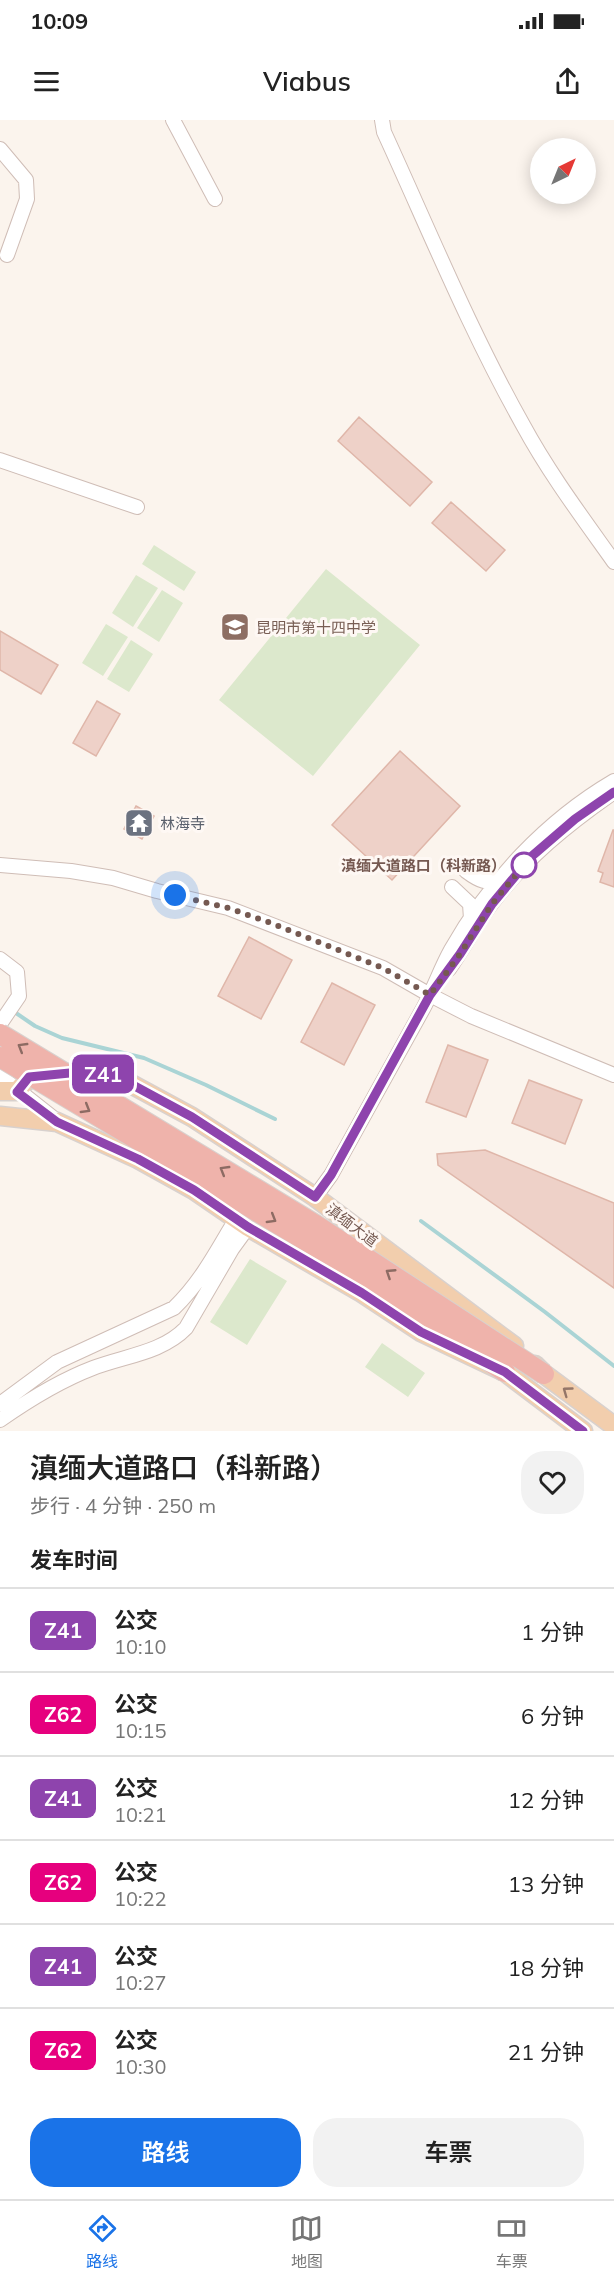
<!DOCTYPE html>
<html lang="zh">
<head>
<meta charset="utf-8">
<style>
  body { margin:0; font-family:Mulish,"Noto Sans SC",sans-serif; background:#f2f2f2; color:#222; height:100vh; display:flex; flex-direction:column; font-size:22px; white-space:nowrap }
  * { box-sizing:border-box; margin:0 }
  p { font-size:20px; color:#767676 }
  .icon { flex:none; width:33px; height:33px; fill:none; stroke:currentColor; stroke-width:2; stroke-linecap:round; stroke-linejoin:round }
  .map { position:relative; height:1311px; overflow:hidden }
  .sheet { display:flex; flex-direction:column; background:#fff; flex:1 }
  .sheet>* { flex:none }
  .badge { padding:0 12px; border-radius:9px; font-size:21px; line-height:39px }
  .needle { width:39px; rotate:43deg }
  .controls { position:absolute; left:530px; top:18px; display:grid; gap:12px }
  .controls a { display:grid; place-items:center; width:66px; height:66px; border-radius:50%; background:#fff; box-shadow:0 3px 15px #0003; font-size:30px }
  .you { position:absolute; width:30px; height:30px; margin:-15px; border:4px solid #fff; border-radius:50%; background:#1a73e8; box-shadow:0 0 0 9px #1a73e833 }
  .map>.badge { position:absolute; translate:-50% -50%; box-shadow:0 0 0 3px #fff }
  h2 { padding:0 30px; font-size:22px; line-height:54px }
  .round { display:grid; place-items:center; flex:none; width:63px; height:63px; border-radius:24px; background:#f2f2f2 }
  .summary { display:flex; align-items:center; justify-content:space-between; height:102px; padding:0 30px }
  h1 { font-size:28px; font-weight:600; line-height:45px }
  .button { display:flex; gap:12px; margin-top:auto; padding:12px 30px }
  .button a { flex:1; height:69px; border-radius:24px; background:#1a73e8; color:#fff; font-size:24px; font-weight:600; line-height:69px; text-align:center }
  .button a+a { background:#f2f2f2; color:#222 }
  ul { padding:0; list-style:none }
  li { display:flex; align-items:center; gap:18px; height:84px; padding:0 30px; border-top:2px solid #e0e0e0 }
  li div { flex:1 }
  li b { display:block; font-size:22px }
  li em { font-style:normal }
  li .badge { min-width:66px; font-weight:700; text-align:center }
  .status { display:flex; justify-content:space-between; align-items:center; height:42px; padding:0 30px; background:#fff; direction:ltr }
  .status svg { height:16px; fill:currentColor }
  header { display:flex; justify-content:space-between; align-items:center; height:78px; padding:0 30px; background:#fff; font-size:27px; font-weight:600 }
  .tabs { display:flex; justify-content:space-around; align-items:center; height:84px; border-top:2px solid #e0e0e0; background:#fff; font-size:16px; color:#767676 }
  .tabs a { display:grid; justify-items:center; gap:3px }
  .tabs .current { color:#1a73e8 }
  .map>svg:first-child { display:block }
  .green { fill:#dce8cc }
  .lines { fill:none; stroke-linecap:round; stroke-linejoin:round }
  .stream { stroke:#aad4d5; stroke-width:4 }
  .building { fill:#eed1c8; stroke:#dfb6a9; stroke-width:1.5 }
  .minor-casing { stroke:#cfbdb6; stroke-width:16 }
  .major-casing { stroke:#d8d1ce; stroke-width:21 }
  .minor { stroke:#fff; stroke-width:14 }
  .major { stroke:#f2cead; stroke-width:18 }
  .highway-bridge-casing { stroke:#d8d1ce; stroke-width:22; stroke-linecap:butt }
  .highway-bridge { stroke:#efb3ab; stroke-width:20 }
  .oneway { stroke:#8d6b63 }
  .oneway2 { stroke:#947668 }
  .line-casing { stroke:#fff; stroke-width:14 }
  .line { stroke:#8e44ad; stroke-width:9 }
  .walk { stroke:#755951; stroke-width:6; stroke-dasharray:0 10.8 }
  .stop-dot { fill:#fff; stroke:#8e44ad; stroke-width:3 }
  .labels { text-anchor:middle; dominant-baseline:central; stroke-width:6; stroke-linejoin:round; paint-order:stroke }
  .education-label { font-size:15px; fill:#785e54; stroke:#fef8f4; text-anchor:start }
  .worship-label { font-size:15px; fill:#5b616d; stroke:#fef8f4; text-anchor:start }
  .stop-label { font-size:15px; font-weight:bold; fill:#755951; stroke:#fef8f4; text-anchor:end }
  .street-label { font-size:15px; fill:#755951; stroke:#fef8f4 }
</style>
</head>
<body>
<div class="status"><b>10:09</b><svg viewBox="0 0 49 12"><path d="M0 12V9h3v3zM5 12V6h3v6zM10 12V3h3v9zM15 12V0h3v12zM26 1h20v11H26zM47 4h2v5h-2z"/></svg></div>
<header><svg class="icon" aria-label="menu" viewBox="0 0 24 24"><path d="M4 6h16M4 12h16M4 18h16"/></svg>Viabus<svg class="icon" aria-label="share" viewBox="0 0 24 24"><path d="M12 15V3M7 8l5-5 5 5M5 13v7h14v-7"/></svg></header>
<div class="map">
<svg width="614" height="1311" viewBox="0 0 614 1311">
  <rect width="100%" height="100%" fill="#fbf4ed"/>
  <path class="green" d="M154,425L196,452L184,471L142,444Z
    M326,449L420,525L313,656L219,580Z
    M136,455L158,468L133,507L112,493Z
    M162,470L183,483L159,522L137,508Z
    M106,504L128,517L103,556L82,543Z
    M131,520L153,534L129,572L107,559Z
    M250,1139L287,1161L247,1225L210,1202Z
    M382,1223L425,1253L408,1277L365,1247Z"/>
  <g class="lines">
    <path class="stream" d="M13,891L35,906L62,918L144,938L206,965L275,999
      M421,1101L545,1192L614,1246"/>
  </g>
  <path class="building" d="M359,297L432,362L410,386L338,321Z
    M451,382L505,430L486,451L432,403Z
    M0,511L58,545L41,574L0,550Z
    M97,581L120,594L96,636L73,623Z
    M400,631L460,686L392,760L332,705Z
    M136,686L154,696L142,719L124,709Z
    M613,710H614V767L600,762L603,753L598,751Z
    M249,817L292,840L261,899L218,876Z
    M332,863L375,885L344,945L301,922Z
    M448,925L488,940L466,997L426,982Z
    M529,960L582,980L565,1024L512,1003Z
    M485,1030L614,1083V1168L438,1045L437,1034Z"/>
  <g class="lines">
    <g class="minor-casing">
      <path id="minor" d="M173,0L215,79
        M382,0L384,12C429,110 470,211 523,305C549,353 582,397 614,442
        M0,29L26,60L27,79L7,135
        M0,340L137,387
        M0,745L71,751L113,758L157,771L228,788L383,848L430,875L471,896L614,955
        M466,751C478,760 488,766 502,757
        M452,767L470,784L471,799
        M0,839L17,852L19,876L0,904
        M449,849C464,828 476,804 492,783C526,738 568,704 614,672
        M0,956L57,1001
        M315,1077L331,1055C362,999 393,943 424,887C434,868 441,848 451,830C490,761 546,701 614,661
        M0,1284L57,1242L174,1188C201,1162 217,1131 236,1099
        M0,1300C30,1279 59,1261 93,1248C124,1236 162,1233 186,1208L232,1129L248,1107"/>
    </g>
    <g class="major-casing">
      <path id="major" d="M0,971H17L29,958L90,951L118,957L192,997L315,1077L514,1226
        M0,996L57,1002L138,1039L194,1070L248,1107L362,1173L421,1212L505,1252L583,1311
        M535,1245L544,1254L614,1306"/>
    </g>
    <use href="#minor" class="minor"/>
    <use href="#major" class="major"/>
    <g class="highway-bridge-casing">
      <path id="highway-bridge" d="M0,914L314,1104L544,1254
        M0,937L361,1154L505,1252"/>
    </g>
    <use href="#highway-bridge" class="highway-bridge"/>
  </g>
  <defs><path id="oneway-chevron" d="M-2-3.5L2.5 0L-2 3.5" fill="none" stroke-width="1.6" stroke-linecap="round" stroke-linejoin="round" transform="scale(1.5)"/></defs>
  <g class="oneway">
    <use href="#oneway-chevron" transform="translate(22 927) rotate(-149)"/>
    <use href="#oneway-chevron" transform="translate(86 989) rotate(31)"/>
    <use href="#oneway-chevron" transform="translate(224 1050) rotate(-149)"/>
    <use href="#oneway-chevron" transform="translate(272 1099) rotate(31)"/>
    <use href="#oneway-chevron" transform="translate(390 1153) rotate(-147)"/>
  </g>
  <use class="oneway2" href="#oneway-chevron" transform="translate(567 1271) rotate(-144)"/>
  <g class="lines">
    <g class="line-casing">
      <path id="line" d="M583,1311L505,1252L421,1212L362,1173L248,1107L194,1070L138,1039L57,1002L17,972L29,957L90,951L118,957L192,997L315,1077L331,1055L430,875L460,834L492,784L532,736L575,699L614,672"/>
    </g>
    <use href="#line" class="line"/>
    <path class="walk" d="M175,775L228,788L271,803L383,848L430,875L460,834L492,784L524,745"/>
  </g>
  <defs>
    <g id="school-square" transform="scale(1.5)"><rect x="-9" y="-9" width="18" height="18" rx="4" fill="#8d6e63" stroke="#fef8f4"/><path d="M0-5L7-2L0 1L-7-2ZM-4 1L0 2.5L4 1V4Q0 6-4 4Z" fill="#fff"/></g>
    <g id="temple-square" transform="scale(1.5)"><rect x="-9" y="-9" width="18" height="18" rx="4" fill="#6b7280" stroke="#fef8f4"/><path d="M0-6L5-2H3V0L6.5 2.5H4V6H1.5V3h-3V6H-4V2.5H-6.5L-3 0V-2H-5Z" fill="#fff"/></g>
  </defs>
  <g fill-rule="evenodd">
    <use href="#school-square" x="235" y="507"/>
    <use href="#temple-square" x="139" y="703"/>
  </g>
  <circle class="stop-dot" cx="524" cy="745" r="12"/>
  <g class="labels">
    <g class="education-label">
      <text x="256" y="507">昆明市第十四中学</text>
    </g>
    <g class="worship-label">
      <text x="160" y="703">林海寺</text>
    </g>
    <g class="stop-label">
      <text x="506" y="745">滇缅大道路口（科新路）</text>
    </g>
    <g class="street-label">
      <text transform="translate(352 1105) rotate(37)">滇缅大道</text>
    </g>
  </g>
</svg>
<div class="controls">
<a><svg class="needle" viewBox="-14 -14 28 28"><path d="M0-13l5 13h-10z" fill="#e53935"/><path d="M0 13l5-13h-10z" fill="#767676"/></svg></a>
</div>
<div class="you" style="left:175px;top:775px"></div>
<b class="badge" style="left:103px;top:954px;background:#8e44ad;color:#fff">Z41</b>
</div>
<section class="sheet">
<div class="summary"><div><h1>滇缅大道路口（科新路）</h1><p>步行 · 4 分钟 · 250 m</p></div><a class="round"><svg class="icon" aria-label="heart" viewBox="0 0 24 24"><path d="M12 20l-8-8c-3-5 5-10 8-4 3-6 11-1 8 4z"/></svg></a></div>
<h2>发车时间</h2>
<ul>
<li><span class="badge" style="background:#8e44ad;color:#fff">Z41</span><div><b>公交</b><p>10:10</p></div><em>1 分钟</em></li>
<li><span class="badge" style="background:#e6007e;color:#fff">Z62</span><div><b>公交</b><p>10:15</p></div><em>6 分钟</em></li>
<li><span class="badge" style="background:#8e44ad;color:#fff">Z41</span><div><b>公交</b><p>10:21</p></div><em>12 分钟</em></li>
<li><span class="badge" style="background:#e6007e;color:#fff">Z62</span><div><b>公交</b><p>10:22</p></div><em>13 分钟</em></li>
<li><span class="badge" style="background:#8e44ad;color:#fff">Z41</span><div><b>公交</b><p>10:27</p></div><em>18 分钟</em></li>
<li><span class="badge" style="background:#e6007e;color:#fff">Z62</span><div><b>公交</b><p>10:30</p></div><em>21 分钟</em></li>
</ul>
<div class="button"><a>路线</a><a>车票</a></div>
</section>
<nav class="tabs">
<a class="current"><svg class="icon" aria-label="directions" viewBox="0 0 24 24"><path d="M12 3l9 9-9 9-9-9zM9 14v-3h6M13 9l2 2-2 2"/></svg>路线</a>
<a><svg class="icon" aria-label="map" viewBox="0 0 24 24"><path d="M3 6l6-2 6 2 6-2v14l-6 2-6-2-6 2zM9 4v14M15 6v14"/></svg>地图</a>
<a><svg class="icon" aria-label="tickets" viewBox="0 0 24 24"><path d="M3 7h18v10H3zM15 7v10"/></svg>车票</a>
</nav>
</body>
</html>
